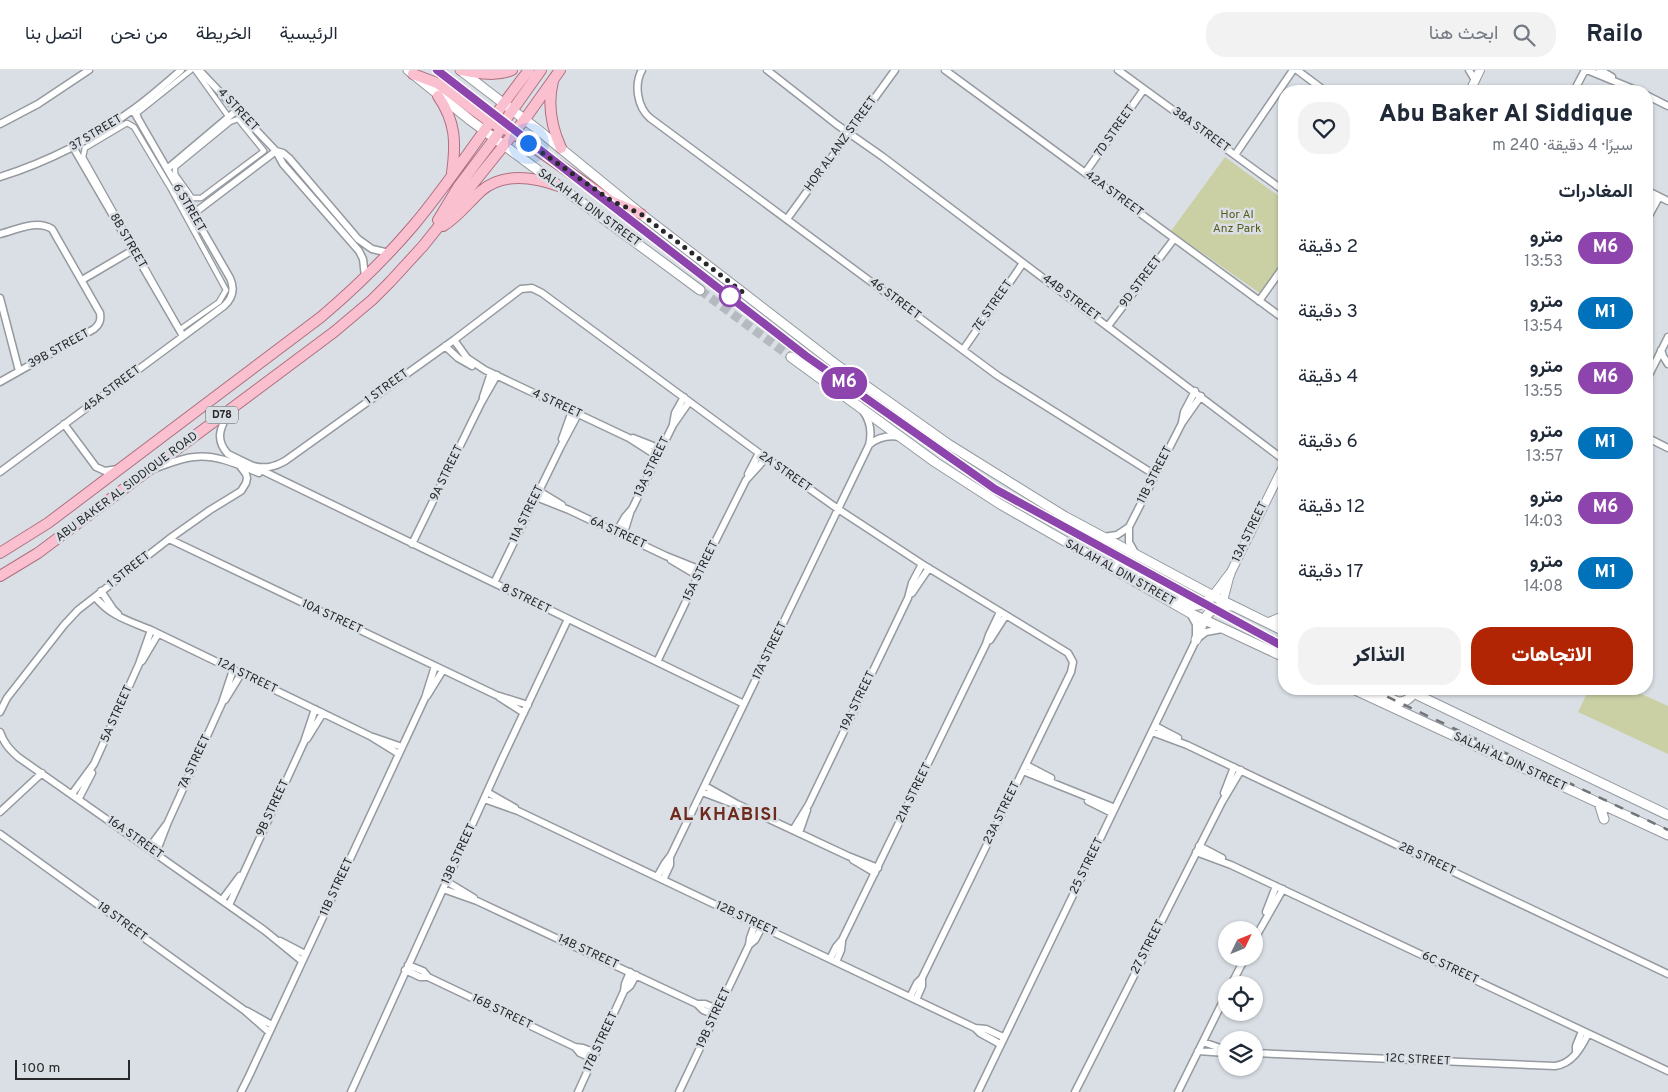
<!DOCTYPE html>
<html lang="ar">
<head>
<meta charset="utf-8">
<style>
  body { margin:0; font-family:Overpass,Vazirmatn,sans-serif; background:#f2f2f3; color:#1f2937; direction:rtl; height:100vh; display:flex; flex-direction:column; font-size:19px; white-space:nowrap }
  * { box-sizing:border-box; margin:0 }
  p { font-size:16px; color:#747a83 }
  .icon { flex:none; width:28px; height:28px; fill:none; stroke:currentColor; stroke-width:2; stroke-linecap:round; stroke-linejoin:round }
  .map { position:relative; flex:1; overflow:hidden; direction:ltr }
  .panel { position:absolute; left:1278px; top:15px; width:375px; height:610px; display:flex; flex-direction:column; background:#fff; border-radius:20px; box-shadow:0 1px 4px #0004; direction:rtl }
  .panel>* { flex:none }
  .badge { padding:0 10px; border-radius:16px; font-size:18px; line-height:32px }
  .needle { width:32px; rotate:47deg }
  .buttons { position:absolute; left:1218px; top:851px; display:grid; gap:10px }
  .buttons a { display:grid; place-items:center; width:45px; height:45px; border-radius:50%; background:#fff; box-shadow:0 1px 4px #0004; font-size:25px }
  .scale { position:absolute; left:15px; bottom:12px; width:115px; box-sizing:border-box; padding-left:5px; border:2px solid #26282a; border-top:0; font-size:14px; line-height:18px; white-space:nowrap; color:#26282a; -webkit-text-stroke:4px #d9dfe5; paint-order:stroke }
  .you { position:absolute; width:25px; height:25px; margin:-12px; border:4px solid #fff; border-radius:50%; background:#1a73e8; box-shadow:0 0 0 8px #1a73e833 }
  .map>.badge { position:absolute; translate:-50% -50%; box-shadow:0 0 0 2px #fff }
  h2 { padding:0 20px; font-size:19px; line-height:45px }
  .round { display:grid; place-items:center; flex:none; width:52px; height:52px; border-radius:20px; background:#f2f2f3 }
  .headline { display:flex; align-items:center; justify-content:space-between; height:85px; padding:0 20px }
  h1 { font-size:24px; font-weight:800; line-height:38px }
  .action { display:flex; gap:10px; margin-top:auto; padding:10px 20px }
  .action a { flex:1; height:58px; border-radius:20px; background:#b12504; color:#fff; font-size:20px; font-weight:800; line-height:58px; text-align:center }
  .action a+a { background:#f2f2f3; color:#1f2937 }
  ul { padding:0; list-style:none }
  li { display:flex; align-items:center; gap:15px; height:65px; padding:0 20px }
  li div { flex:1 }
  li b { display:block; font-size:19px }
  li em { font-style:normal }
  li .badge { min-width:55px; font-weight:700; text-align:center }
  header { display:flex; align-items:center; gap:30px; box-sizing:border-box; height:70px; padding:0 25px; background:#fff; border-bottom:1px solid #e0e1e3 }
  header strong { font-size:24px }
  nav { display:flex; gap:28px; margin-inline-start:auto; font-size:18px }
  .search { width:350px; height:45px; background:#f2f2f3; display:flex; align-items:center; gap:12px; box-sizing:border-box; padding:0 18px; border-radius:20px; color:#747a83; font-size:19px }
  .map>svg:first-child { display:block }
  .green { fill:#cad0a4 }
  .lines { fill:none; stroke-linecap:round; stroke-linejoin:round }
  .secondary-tunnel { stroke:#b5bac0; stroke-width:9; stroke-dasharray:9 4.5; stroke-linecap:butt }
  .pedestrian-casing { stroke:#949a9f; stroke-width:7 }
  .minor-casing { stroke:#949a9f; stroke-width:9 }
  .tertiary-casing { stroke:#949a9f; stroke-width:10 }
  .secondary-casing { stroke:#949a9f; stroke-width:11 }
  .primary-casing { stroke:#af7082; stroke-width:12 }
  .pedestrian { stroke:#fff; stroke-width:4.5 }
  .minor { stroke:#fff; stroke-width:6 }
  .tertiary { stroke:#fff; stroke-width:8 }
  .secondary { stroke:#fff; stroke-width:9 }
  .primary { stroke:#fbc0d0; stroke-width:10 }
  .rail { stroke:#717478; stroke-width:2.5; stroke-dasharray:9 9; stroke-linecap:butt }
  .line-casing { stroke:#fff; stroke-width:11 }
  .line { stroke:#8e44ad; stroke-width:8 }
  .walk { stroke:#26282a; stroke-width:5; stroke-dasharray:0 9 }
  .stop-dot { fill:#fff; stroke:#8e44ad; stroke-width:2.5 }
  .labels { text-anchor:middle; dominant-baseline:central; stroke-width:5; stroke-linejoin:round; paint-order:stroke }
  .shield { fill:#d9dfe5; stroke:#5c5f62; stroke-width:1 }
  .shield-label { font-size:11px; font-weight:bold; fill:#26282a }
  .street-label { font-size:12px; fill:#26282a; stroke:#d9dfe5 }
  .park-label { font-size:12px; fill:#575c1d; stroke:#d9dfe5 }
  .district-label { font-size:18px; font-weight:bold; letter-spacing:1px; fill:#6e2a1d; stroke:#d9dfe5 }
</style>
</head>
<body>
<header>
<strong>Railo</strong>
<div class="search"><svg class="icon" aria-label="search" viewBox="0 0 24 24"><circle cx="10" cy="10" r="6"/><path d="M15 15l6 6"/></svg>ابحث هنا</div>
<nav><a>الرئيسية</a><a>الخريطة</a><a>من نحن</a><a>اتصل بنا</a></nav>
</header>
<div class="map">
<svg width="1668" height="1022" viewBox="0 0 1668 1022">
  <rect width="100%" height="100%" fill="#d9dfe5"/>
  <path class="green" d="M1225,87L1284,130V188L1261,224L1171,161Z
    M1589,619H1630L1668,636V684L1578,642Z"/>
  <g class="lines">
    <path class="secondary-tunnel" d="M700,220L791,287"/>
    <g class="pedestrian-casing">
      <path id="pedestrian" d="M195,0L228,46L227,48
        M138,46L136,44L191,0
        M238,49L264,81L201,128H192L175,104V97L230,52Z
        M127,53L134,57L171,119L226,220L219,232L182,258H179L83,87L85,78Z"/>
    </g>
    <g class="minor-casing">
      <path id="minor" d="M199,0L276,81L283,94L359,181L363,189L365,207
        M642,0C634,14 637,37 650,48L998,306L1155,405
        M767,0L836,54L883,87L1284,390
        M945,0L1284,249
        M1118,0L1284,121
        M1297,0L1325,21
        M1469,0L1475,10
        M1587,0L1638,21
        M1600,0L1612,7
        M1574,21L1585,0
        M1646,25L1668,36
        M0,54L38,34L89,0
        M73,77L183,266
        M276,81L283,83L289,88L358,169L372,179L389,183
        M1235,85L1293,0
        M167,99L237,40
        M1085,103L1144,19
        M0,107C47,92 91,70 131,41C148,29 165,14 181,0
        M1646,120L1668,131
        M1646,141L1654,124
        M193,144L276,81
        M787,149L895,0
        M1646,151L1659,127
        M0,164C16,160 37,149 52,159L100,243C101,250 100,254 94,259L0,312
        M82,210L133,180
        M0,228L19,301
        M1259,231L1284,196
        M1108,256L1174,169
        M454,270L467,288L485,300L629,368L657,386
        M445,276L458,288L472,296
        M963,280L1023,193
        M1661,280L1663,286L1668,294
        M1646,311L1668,267
        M483,327L491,303
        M228,344C220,358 215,370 228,384L744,634
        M1182,352L1184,342L1195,321
        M64,354L96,397L105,401L118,399
        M673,354L675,343L684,327
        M1646,367L1668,378
        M633,368L661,379
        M562,369L572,341
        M869,375C878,367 888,365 900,367
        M253,396C266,399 274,397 285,391L454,270L521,219L532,218L542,223L759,383L838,439L922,494L1068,583L1073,592L1071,602L922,908L917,913L910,927
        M156,398C168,394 181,388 194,387C216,384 239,395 259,403
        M0,402L224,236C233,228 235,219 230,208L133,40
        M748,404L759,383
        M539,421L562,435
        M536,427L569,440L666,486L701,500
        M616,463L625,447L632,439L673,355L689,332
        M623,466L631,440
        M1103,467L1117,465L1129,457
        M169,469L496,625L528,635
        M412,474L481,333L497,305
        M1135,483L1129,472V457L1182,353L1201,326
        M671,490L698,506
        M494,513L561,376L578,344
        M101,521L113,539L118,544
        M912,523L929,498
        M95,527C112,547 127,550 151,560L370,666L399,684
        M1197,569L1206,562L1222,559
        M990,570L1006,545
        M142,591L158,564
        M657,592L701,500L746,410L766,388
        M427,626L443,600
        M499,627L524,643
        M225,630L241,604
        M0,642L7,628L64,555L78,540L169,469L210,440L241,421L246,413L247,408L246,404L240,396
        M1155,656L1178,668
        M0,662C4,673 9,679 18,687L264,860L302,891
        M1152,662L1187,675L1668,904
        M373,667L402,677
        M307,669L323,643
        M1026,695L1051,708
        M1023,701L1115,738
        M705,716L737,734L848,786L878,798
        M487,722L515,738
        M702,722L731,733
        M1224,723L1234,697
        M72,724L94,694L139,594L151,560
        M79,728L92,703
        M484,729L518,741L975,958L980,963L1000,974
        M1088,731L1112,743
        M0,742L42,703
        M793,760L809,734L908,528L912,513L922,494
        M799,763L807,740
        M0,764L244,940L269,962
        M1199,776L1222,788
        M149,778L166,755
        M1196,782L1231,795L1668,1001
        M156,783L168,752L222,633L233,600
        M853,790L875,803
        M657,807L665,793L671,785L869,375C872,363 871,352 863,341
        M663,810L670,795V787
        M446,811L474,828
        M443,819L477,831L697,934L703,940L715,945
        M222,830L240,806
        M229,835L304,672L315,639
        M1266,842L1276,816
        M1254,870L1283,819
        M280,871L305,884
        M749,875L755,870L762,857
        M830,889L836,877L842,870L986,574L989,565L1000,542
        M836,892L841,880L842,872
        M408,895L423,901L428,907L575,977L580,983L593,989
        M405,900L420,907H428
        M1231,915L1245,888
        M624,921L630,916L636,905
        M916,930L922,916V908
        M697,934H705L717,939
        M247,941L272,955
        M975,958L986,959L1003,967
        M1203,972L1226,980
        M575,977L583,978L596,983
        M1198,981L1226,983
        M1576,981V976L1582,961
        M1254,983L1555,996C1572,994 1581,978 1588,964
        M241,1022L249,1006L425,628L435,596
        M351,1022L502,689L568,549
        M578,1022L624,921L625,914L630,902
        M679,1022L749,875L750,868L755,854
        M978,1022L1196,570V554L1190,543
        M1075,1022L1222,732L1241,700
        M1178,1022L1226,925"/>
    </g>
    <g class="tertiary-casing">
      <path id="tertiary" d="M1470,21L1480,0
        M1223,531L1230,504L1284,395"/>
    </g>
    <g class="secondary-casing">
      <path id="secondary" d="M408,0L470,50L700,220
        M460,0L537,59L641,144L838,296L948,374L1064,446L1219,529L1284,561
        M791,287L935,392L1000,434L1192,544L1284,587
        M1113,494L1124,498L1189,535C1209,539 1219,517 1230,504
        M1268,553L1282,547
        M1196,570C1204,550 1206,535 1231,536
        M1353,619L1668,765
        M1370,619L1398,632C1406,632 1410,629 1413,623
        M1405,619L1668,745
        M1599,733L1604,749"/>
    </g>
    <g class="primary-casing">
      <path id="primary" d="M461,0C477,3 496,7 512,0
        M413,4L437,13L490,52L513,63L611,131L641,144
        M553,11C547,35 551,56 561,78
        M438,26C456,52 456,73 452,103
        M438,150L458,117L495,68L509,45L541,0
        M443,156C458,147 468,133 481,121C503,102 534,107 559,116
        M0,483L48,453L321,247C354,219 385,189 413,156C455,106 489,51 529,0
        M0,506L38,483L141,406L334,262L372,230L390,212L423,176L525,49L560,0"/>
    </g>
    <use href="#pedestrian" class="pedestrian"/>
    <use href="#minor" class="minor"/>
    <use href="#tertiary" class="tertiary"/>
    <use href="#secondary" class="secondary"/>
    <use href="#primary" class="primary"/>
    <path class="rail" d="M437,0L806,286L995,419L1284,577
      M1371,619L1668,760"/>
  </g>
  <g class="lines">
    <g class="line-casing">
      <path id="line" d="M437,0L806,286L995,419L1284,577"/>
    </g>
    <use href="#line" class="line"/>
    <path class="walk" d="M528,73L612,131L641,144L744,223L730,226"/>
  </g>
  <circle class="stop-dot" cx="730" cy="226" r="10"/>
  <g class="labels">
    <rect class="shield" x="206" y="336.5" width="32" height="17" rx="4"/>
    <g class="shield-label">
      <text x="222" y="345">D78</text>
    </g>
    <g class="street-label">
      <text transform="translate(238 40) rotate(47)">4 STREET</text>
      <text transform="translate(1201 60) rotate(36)">38A STREET</text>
      <text transform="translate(1115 61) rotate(-55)">7D STREET</text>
      <text transform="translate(96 63) rotate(-31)">37 STREET</text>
      <text transform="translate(841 74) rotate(-54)">HOR AL ANZ STREET</text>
      <text transform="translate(1114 124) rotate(36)">42A STREET</text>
      <text transform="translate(189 138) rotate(60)">6 STREET</text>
      <text transform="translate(589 138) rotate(36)">SALAH AL DIN STREET</text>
      <text transform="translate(128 171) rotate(60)">8B STREET</text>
      <text transform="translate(1141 212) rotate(-53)">9D STREET</text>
      <text transform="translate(1071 228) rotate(37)">44B STREET</text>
      <text transform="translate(895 229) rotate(37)">46 STREET</text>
      <text transform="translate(993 236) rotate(-55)">7E STREET</text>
      <text transform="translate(59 279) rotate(-29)">39B STREET</text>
      <text transform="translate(387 317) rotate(-36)">1 STREET</text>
      <text transform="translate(112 319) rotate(-37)">45A STREET</text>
      <text transform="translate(557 334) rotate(25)">4 STREET</text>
      <text transform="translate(652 397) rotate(-64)">13A STREET</text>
      <text transform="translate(785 402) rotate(35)">2A STREET</text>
      <text transform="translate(447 403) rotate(-64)">9A STREET</text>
      <text transform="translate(1155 405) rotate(-63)">11B STREET</text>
      <text transform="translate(127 417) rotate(-37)">ABU BAKER AL SIDDIQUE ROAD</text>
      <text transform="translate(527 444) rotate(-64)">11A STREET</text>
      <text transform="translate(1250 462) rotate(-64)">13A STREET</text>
      <text transform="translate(618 463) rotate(25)">6A STREET</text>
      <text transform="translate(129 500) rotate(-38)">1 STREET</text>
      <text transform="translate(701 501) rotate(-64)">15A STREET</text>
      <text transform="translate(1120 503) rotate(29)">SALAH AL DIN STREET</text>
      <text transform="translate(526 529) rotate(26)">8 STREET</text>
      <text transform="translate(332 547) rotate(25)">10A STREET</text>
      <text transform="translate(770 581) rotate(-64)">17A STREET</text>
      <text transform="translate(247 606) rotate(26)">12A STREET</text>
      <text transform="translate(858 631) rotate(-64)">19A STREET</text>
      <text transform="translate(117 644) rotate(-66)">5A STREET</text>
      <text transform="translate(195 692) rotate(-65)">7A STREET</text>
      <text transform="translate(1510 692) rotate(25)">SALAH AL DIN STREET</text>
      <text transform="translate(914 723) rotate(-64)">21A STREET</text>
      <text transform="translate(273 738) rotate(-65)">9B STREET</text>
      <text transform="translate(1002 743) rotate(-64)">23A STREET</text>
      <text transform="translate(135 768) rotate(35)">16A STREET</text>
      <text transform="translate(459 784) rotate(-65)">13B STREET</text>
      <text transform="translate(1427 789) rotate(25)">2B STREET</text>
      <text transform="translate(1087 796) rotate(-64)">25 STREET</text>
      <text transform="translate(337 817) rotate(-65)">11B STREET</text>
      <text transform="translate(746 849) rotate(25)">12B STREET</text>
      <text transform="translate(122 852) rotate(36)">18 STREET</text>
      <text transform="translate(1148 877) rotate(-63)">27 STREET</text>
      <text transform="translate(588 882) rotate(25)">14B STREET</text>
      <text transform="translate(1450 898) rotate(25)">6C STREET</text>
      <text transform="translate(502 942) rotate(26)">16B STREET</text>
      <text transform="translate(714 948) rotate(-65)">19B STREET</text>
      <text transform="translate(601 972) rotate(-65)">17B STREET</text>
      <text transform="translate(1418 990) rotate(3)">12C STREET</text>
    </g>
    <g class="park-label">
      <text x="1237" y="145">Hor Al<tspan x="1237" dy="14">Anz Park</tspan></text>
    </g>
    <g class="district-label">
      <text x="724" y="745">AL KHABISI</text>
    </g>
  </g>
</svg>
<div class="buttons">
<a><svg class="needle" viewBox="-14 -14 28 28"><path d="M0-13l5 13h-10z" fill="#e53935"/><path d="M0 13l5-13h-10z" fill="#747a83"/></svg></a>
<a><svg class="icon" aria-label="locate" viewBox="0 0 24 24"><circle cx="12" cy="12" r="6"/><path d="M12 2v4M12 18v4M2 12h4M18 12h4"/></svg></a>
<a><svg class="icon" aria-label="layers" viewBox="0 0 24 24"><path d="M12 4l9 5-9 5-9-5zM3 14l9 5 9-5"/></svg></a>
</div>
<div class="scale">100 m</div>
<div class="you" style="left:528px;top:73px"></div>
<b class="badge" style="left:844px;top:313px;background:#8e44ad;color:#fff">M6</b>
<section class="panel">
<div class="headline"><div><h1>Abu Baker Al Siddique</h1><p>سيرًا · 4 دقيقة · 240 m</p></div><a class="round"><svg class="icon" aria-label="heart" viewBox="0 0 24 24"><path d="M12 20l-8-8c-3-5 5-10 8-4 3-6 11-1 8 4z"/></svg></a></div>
<h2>المغادرات</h2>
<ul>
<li><span class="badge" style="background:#8e44ad;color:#fff">M6</span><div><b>مترو</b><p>13:53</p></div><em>2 دقيقة</em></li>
<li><span class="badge" style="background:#0072bc;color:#fff">M1</span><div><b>مترو</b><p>13:54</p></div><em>3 دقيقة</em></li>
<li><span class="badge" style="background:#8e44ad;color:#fff">M6</span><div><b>مترو</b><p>13:55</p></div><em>4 دقيقة</em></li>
<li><span class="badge" style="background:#0072bc;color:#fff">M1</span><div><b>مترو</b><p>13:57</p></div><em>6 دقيقة</em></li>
<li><span class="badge" style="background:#8e44ad;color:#fff">M6</span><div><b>مترو</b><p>14:03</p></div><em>12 دقيقة</em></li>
<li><span class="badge" style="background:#0072bc;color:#fff">M1</span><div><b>مترو</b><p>14:08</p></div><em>17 دقيقة</em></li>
</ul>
<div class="action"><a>الاتجاهات</a><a>التذاكر</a></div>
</section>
</div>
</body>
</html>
